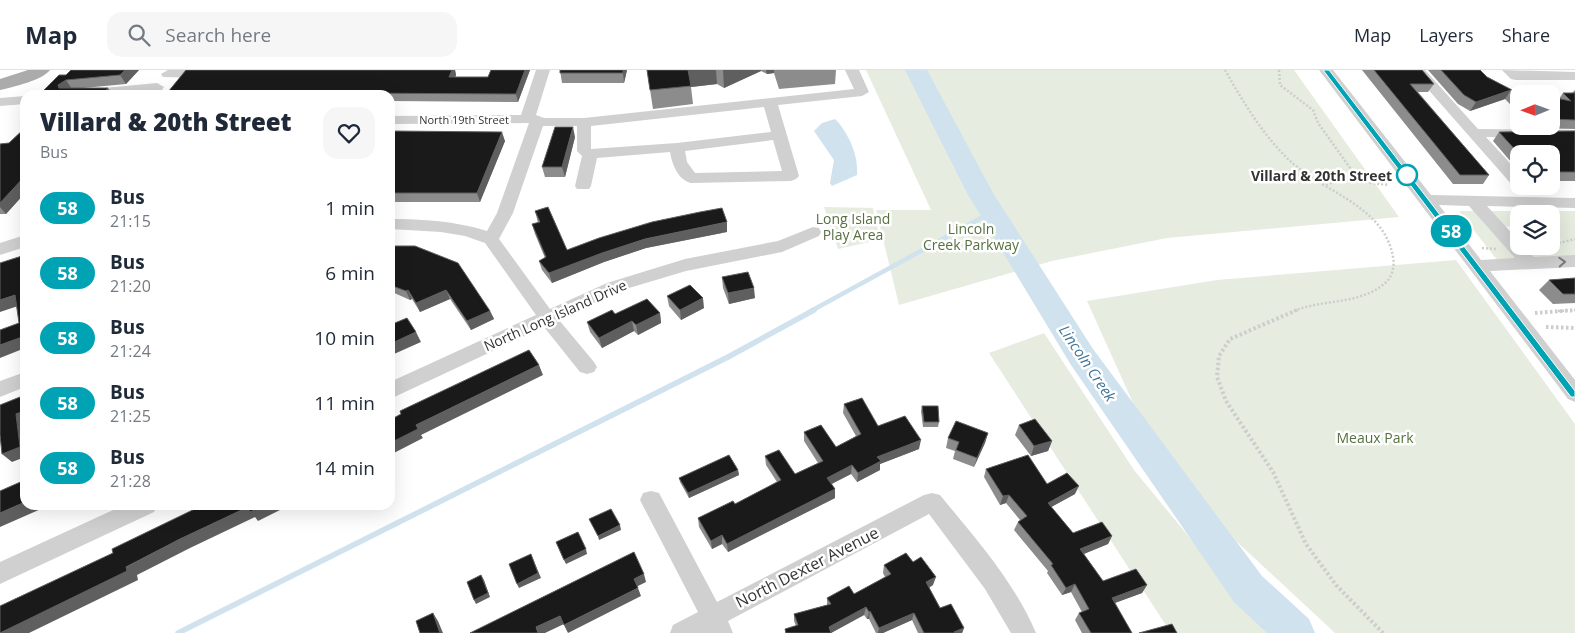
<!DOCTYPE html>
<html lang="en">
<head>
<meta charset="utf-8">
<style>
  body { margin:0; font-family:"Open Sans",sans-serif; background:#f6f6f7; color:#1f2937; height:100vh; display:flex; flex-direction:column; font-size:19px; white-space:nowrap }
  * { box-sizing:border-box; margin:0 }
  p { font-size:16px; color:#747a83 }
  .icon { flex:none; width:28px; height:28px; fill:none; stroke:currentColor; stroke-width:2; stroke-linecap:round; stroke-linejoin:round }
  .map { position:relative; flex:1; overflow:hidden }
  .panel { position:absolute; left:20px; top:20px; width:375px; height:420px; display:flex; flex-direction:column; background:#fff; border-radius:15px; box-shadow:0 5px 20px #0002 }
  .panel>* { flex:none }
  .badge { padding:0 10px; border-radius:16px; font-size:18px; line-height:32px }
  .needle { width:32px; rotate:269deg }
  .buttons { position:absolute; left:1510px; top:15px; display:grid; gap:10px }
  .buttons a { display:grid; place-items:center; width:50px; height:50px; border-radius:10px; background:#fff; box-shadow:0 5px 20px #0002; font-size:25px }
  .map>.badge { position:absolute; translate:-50% -50%; box-shadow:0 0 0 2px #fff }
  .round { display:grid; place-items:center; flex:none; width:52px; height:52px; border-radius:15px; background:#f6f6f7 }
  .summary { display:flex; align-items:center; justify-content:space-between; height:85px; padding:0 20px }
  h1 { font-size:24px; font-weight:800; line-height:38px }
  ul { padding:0; list-style:none }
  li { display:flex; align-items:center; gap:15px; height:65px; padding:0 20px }
  li div { flex:1 }
  li b { display:block; font-size:19px }
  li em { font-style:normal }
  li .badge { min-width:55px; font-weight:700; text-align:center }
  header { display:flex; align-items:center; gap:30px; box-sizing:border-box; height:70px; padding:0 25px; background:#fff; border-bottom:1px solid #e0e1e3 }
  header strong { font-size:24px }
  nav { display:flex; gap:28px; margin-inline-start:auto; font-size:18px }
  .search { width:350px; height:45px; background:#f6f6f7; display:flex; align-items:center; gap:12px; box-sizing:border-box; padding:0 18px; border-radius:15px; color:#747a83; font-size:19px }
  .map>svg:first-child { display:block }
  .green { fill:#e6ecdf }
  .water { fill:#cfe2ee }
  .lines { fill:none; stroke-linecap:round; stroke-linejoin:round }
  .stream-far1 { stroke:#cfe2ee; stroke-width:4.5 }
  .stream { stroke:#cfe2ee; stroke-width:5.5 }
  .river { fill:#cfe2ee; fill-rule:evenodd }
  .path-far1 { stroke:#cdcdcd; stroke-width:2.5; stroke-dasharray:2 2; stroke-linecap:butt }
  .path { stroke:#cdcdcd; stroke-width:4; stroke-dasharray:2.5 2.5; stroke-linecap:butt }
  .minor { fill:#d0d0d0; fill-rule:evenodd }
  .major { fill:#ababab; fill-rule:evenodd }
  .wall { fill:#8c8c8c }
  .shaded-wall { fill:#5f5f5f }
  .building { fill:#1a1a1a; stroke:#5f5f5f }
  .oneway { stroke:#7a7a7a }
  .line { fill:#00a3b4; stroke:#fff }
  .stop-dot { fill:#fff; stroke:#00a3b4; stroke-width:2.5 }
  .labels { text-anchor:middle; dominant-baseline:central; stroke-width:5; stroke-linejoin:round; paint-order:stroke }
  .far-street-label { font-size:11px; fill:#333; stroke:#fff }
  .stop-label { font-size:14px; font-weight:bold; fill:#333; stroke:#fff; text-anchor:end }
  .park-label { font-size:14px; fill:#56703f; stroke:#fff }
  .street-label { font-size:14px; fill:#333; stroke:#fff }
  .water-label { font-size:15px; font-style:italic; fill:#3f7597; stroke:#fff }
  .near-street-label { font-size:16px; fill:#333; stroke:#fff }
</style>
</head>
<body>
<header>
<strong>Map</strong>
<div class="search"><svg class="icon" aria-label="search" viewBox="0 0 24 24"><circle cx="10" cy="10" r="6"/><path d="M15 15l6 6"/></svg>Search here</div>
<nav><a>Map</a><a>Layers</a><a>Share</a></nav>
</header>
<div class="map">
<svg width="1575" height="563" viewBox="0 0 1575 563">
  <rect width="100%" height="100%" fill="#fff"/>
  <path class="green" d="M866,0H1294L1399,147L1167,168L1052,191L899,235L876,140H931Z
    M824,137L873,138L879,164L874,171L838,179Z
    M1459,141H1477L1520,189L1497,190Z
    M1486,141H1575V186L1528,189L1511,169H1519V176H1551V144H1519V156L1500,157Z
    M1456,190L1575,354V563H1335L1236,471L1134,335L1087,231L1217,210Z
    M1044,263L1134,400L1268,563H1171L989,283Z"/>
  <path class="water" d="M835,49C848,62 859,86 857,105L832,116L830,113L834,90L814,61L822,53Z"/>
  <g class="lines">
    <path class="stream-far1" d="M811,241L992,142"/>
    <path class="stream" d="M178,563L728,287L814,240"/>
    <path class="river" d="M905,0H927L993,123L1093,279L1262,506L1309,549L1315,563H1267L1234,532L1071,295L967,123Z"/>
    <path class="path-far1" d="M1225,0C1242,30 1261,62 1286,87C1320,122 1384,134 1393,187C1395,197 1392,208 1384,214C1359,235 1322,229 1294,241
      M1279,0L1280,15L1313,40L1318,53L1361,113
      M1322,115L1344,110L1389,115
      M1551,175L1575,169
      M1482,178L1496,179
      M1558,241L1575,240"/>
    <path class="path" d="M1297,240L1230,269L1219,286L1217,307L1226,331L1273,402L1306,474L1336,515L1383,563
      M1535,243L1575,240
      M1546,257L1575,258"/>
    <path class="minor" d="M168,0H207L214,4L207,8L163,7L161,4Z
      M536,0H550L536,45L544,48H584L854,19L845,0H859L869,22L862,26L778,35L799,106L796,109L791,111L691,113C678,110 672,94 670,82L597,88L591,116L589,119H577L575,116L582,86L577,81V56H543L513,143L499,169L550,239L607,213L685,189L778,171L813,157L819,158L821,162L819,166L782,182L686,201L619,221L559,250L594,292L597,297L594,302L587,304L580,302L544,257L390,329V312L536,245L485,173L465,166L441,162L390,159V149C423,149 455,151 487,161L497,143L529,53L390,54V46L521,45ZM764,37L771,62L677,73L591,79V56ZM773,70L782,101L695,103L687,92L685,81Z
      M1319,0H1333L1431,125L1575,128V138L1487,136L1519,171V176H1523L1534,187L1575,185V197L1490,201L1575,310V332L1568,329ZM1439,135L1469,136L1515,188L1481,190Z
      M1411,0H1425L1478,59L1575,60V68L1486,67L1519,103V116H1525L1519,118L1513,116Z
      M1502,0L1575,2V10H1516L1511,9Z
      M157,13L164,17L162,20L116,25H65L72,21Z
      M25,26V34L0,36V28Z
      M25,165V177L0,185V173Z
      M25,302V317L0,327V311Z
      M651,421L659,423L717,532L924,425L932,423L940,425C975,468 1014,511 1036,563H1011L985,519L929,444L728,551L733,563H670L673,555L698,542L640,430L643,423Z
      M124,435H157L154,442L0,514V492Z"/>
    <path class="major" d="M28,0H50C43,10 13,17 0,20V9Z"/>
  </g>
  <path class="wall" d="M139,0L126,14L83,18L39,25L66,5Z
    M186,0H455L456,5L455,7H488L491,0H530L518,32L390,31V25H170L168,22Z
    M560,0H627L624,13H562Z
    M647,0H836L835,14L779,19L774,3L767,4L761,1L724,18L717,14L691,17L693,34L653,39Z
    M1362,0H1422L1434,14L1428,22H1418L1489,105L1483,114H1453Z
    M1428,0H1480L1487,7L1519,24V43L1505,29L1470,41L1458,34Z
    M1575,20V59L1534,58L1532,56H1551V27L1559,29L1563,23H1572Z
    M25,58V123L6,144H0V74L9,73Z
    M390,61L505,71L480,132H390Z
    M1575,61V111H1551V84H1519V101L1493,71L1499,62Z
    M575,67L565,107H545L542,97Z
    M535,141L567,180L727,162L646,178L604,192L552,213L542,200L539,191L545,188L535,164L532,154L538,153Z
    M390,176L490,241L494,249L471,260L450,229L420,242L412,229L410,230L392,222H390Z
    M722,207L755,228L729,234L723,218Z
    M1575,208V233L1553,234L1539,220L1549,210Z
    M667,226L704,238L681,250L669,236Z
    M660,243L661,253L638,265L634,261L602,278L590,262L587,252L615,244Z
    M844,334L878,356L919,379L880,394V400L857,412L851,404L832,414L835,419V428L728,482L722,474L712,479L699,457L698,448L735,434L777,412L766,395L765,386L795,404L818,393L804,371V362L836,377L856,366L843,343Z
    M922,336L939,352L938,357H923L921,341Z
    M1019,355L1052,371L1048,381L1031,386L1015,365Z
    M988,363L985,373L974,397L953,389L955,381L946,378L948,368Z
    M986,399L1047,414L1075,424L1051,437L1073,463L1112,466L1108,474L1084,484L1103,511L1147,515L1142,523L1114,533L1132,563H1082L1075,550L1079,543L1082,542L1071,522L1062,525L1047,503L1048,501L1014,460L1018,452L1020,450L1006,433L1000,435L984,407Z
    M738,400L739,405L689,428L680,412L679,408Z
    M913,492L933,515L929,518L940,538L964,558L962,563H918L912,550L883,563H876L869,549H867L864,545L831,563H785V559L796,556L794,551V544L827,535V528L854,524L885,507L883,503L884,495Z"/>
  <path class="shaded-wall" d="M125,0H139L126,14L120,5Z
    M452,0H455L456,5L452,15L449,7Z
    M525,0H530L518,32L516,24Z
    M623,0H627L624,13L623,3Z
    M688,0H716L717,14L691,17Z
    M723,0H761V1L724,18Z
    M766,0H774V3L767,4Z
    M66,10L72,19L59,18L58,15Z
    M108,18L113,25H101Z
    M1511,20L1505,29L1470,41L1476,32Z
    M573,57L575,67L565,107L562,97Z
    M502,62L505,71L480,132L477,123Z
    M25,106V123L6,144L0,137V133Z
    M727,152V162L646,178L604,192L552,213L549,203L602,183L645,169Z
    M754,218L755,228L729,234L728,223Z
    M408,220L412,229L410,230L406,221Z
    M446,220L450,229L420,242L416,233Z
    M15,225L24,234L0,242V230Z
    M703,228L704,238L681,250L680,240Z
    M490,241L494,249L471,260L467,251Z
    M660,243L661,253L638,265L636,255Z
    M632,251L634,261L602,278L599,268Z
    M416,262L421,272L394,284L390,276V274Z
    M25,266V278L0,288V275Z
    M390,276L393,282L390,283Z
    M539,295L543,305L421,365L423,368L390,385V373L416,355Z
    M25,341V387L12,392L2,384L16,344Z
    M988,363L985,373L974,397L977,388Z
    M921,370L919,379L880,394V400L857,412L858,403L877,387Z
    M1052,371L1048,381L1031,386L1034,376Z
    M852,395L851,404L827,416V408Z
    M738,400L739,405L689,428L688,423Z
    M1079,416L1075,424L1044,441L1048,433Z
    M835,419V428L728,482L727,474Z
    M1009,425L1006,433L1000,435L1003,426Z
    M25,432V435H50L0,457V443Z
    M263,435H290L258,451L255,447L190,478L137,505L138,510L29,563H0L180,469L248,437Z
    M620,455L621,460L599,470L598,466Z
    M722,465V474L712,479L711,471Z
    M1112,466L1108,474L1076,487L1080,479Z
    M586,479L587,484L566,494L564,490Z
    M533,489L541,508L519,518L517,514Z
    M644,504L646,512L636,517L634,509Z
    M481,505L484,510L490,527L476,534L474,530Z
    M936,507L933,515L924,520L926,512Z
    M1075,514L1071,522L1062,525L1066,518Z
    M1147,515L1142,523L1107,536L1112,528Z
    M638,518L641,526L568,563L564,555Z
    M866,537L864,545L831,563H829V557Z
    M870,541L869,549H867L869,542Z
    M433,543L438,551L443,563H440Z
    M914,543L912,550L883,563H878L879,558Z
    M560,546L564,554L545,563H538L536,557Z
    M964,558L962,563H954V562Z"/>
  <path class="building" d="M71,0H125L120,5L66,10L58,15L59,18H108L101,25H39L59,5H66Z
    M186,0H452L449,7H488L491,0H525L516,24L168,22Z
    M560,0H623V3H560Z
    M647,0H688L691,16L650,20Z
    M1374,0H1422L1434,14H1410L1489,105H1460Z
    M1441,0H1480L1487,7L1512,20L1531,24H1519V28L1511,20L1476,32L1464,25Z
    M1563,23H1575V50L1551,49V27L1571,31Z
    M555,57H573L562,97H542Z
    M25,58V106L0,133V74L9,73Z
    M390,61L502,62L477,123H390Z
    M1575,61V102H1551V84H1519L1499,62Z
    M548,137L567,180L599,168L652,152L700,142L722,138L727,152L645,169L602,183L549,203L539,191L546,187L532,154L540,152L535,141Z
    M390,176H415L458,193L490,241L467,251L446,220L416,233L408,220L406,221L390,215Z
    M25,185V266L0,275V260L19,253L15,225L0,230V193Z
    M748,202L754,218L728,223L722,207Z
    M1575,208V224H1563L1549,210Z
    M690,215L703,228L680,240L667,226Z
    M647,229L660,243L636,255L632,251L599,268L587,252L612,240L615,244Z
    M407,248L416,262L390,274V255Z
    M529,280L539,295L416,355L418,359L390,373V350L401,344L400,341Z
    M25,325V341L16,344L20,377L2,384L0,365V335Z
    M862,328L878,356L905,346L921,370L877,387L881,391L858,403L852,395L827,408L835,419L727,474L722,465L711,471L698,448L733,431L735,434L781,410L765,386L779,380L795,404L823,391L804,362L821,355L836,377L861,364L844,334Z
    M922,336H938L939,352H924Z
    M1035,349L1052,371L1034,376L1019,355Z
    M956,351L988,363L977,388L956,380L959,372L948,368Z
    M729,385L738,400L688,423L679,408Z
    M1028,385L1047,414L1067,403L1079,416L1048,433L1073,463L1102,452L1112,466L1080,479L1103,511L1136,499L1147,515L1112,528L1132,563H1091L1079,543L1089,539L1075,514L1066,518L1051,495L1053,494L1018,452L1027,446L1009,425L1003,426L986,399Z
    M25,410V432L0,443V421Z
    M203,435H263L250,442L248,437L180,469L126,497L127,501L0,563V536L113,483L112,479Z
    M611,439L620,455L598,466L589,449Z
    M578,462L586,479L564,490L556,472Z
    M634,482L644,504L634,509L638,518L564,555L560,546L536,557L538,563H470Z
    M906,483L913,492L921,487L936,507L926,512L940,538L951,534L964,558L954,562L955,563H924L914,543L879,558L870,541L869,542L866,537L829,557L831,563H786L785,559L798,555L794,544L831,534L827,528L849,516L854,524L891,504L884,495Z
    M531,484L538,503L517,514L509,494Z
    M481,505L488,523L474,530L467,512Z
    M433,543L440,563H420L416,551Z
    M1172,554L1177,563H1139Z"/>
  <defs><path id="oneway-chevron" d="M-2-3.5L2.5 0L-2 3.5" fill="none" stroke-width="1.6" stroke-linecap="round" stroke-linejoin="round" transform="scale(1.25)"/></defs>
  <use class="oneway" href="#oneway-chevron" transform="translate(1562 192) rotate(-3)"/>
  <path class="line" d="M1323,0H1329L1575,321V327H1571Z"/>
  <circle class="stop-dot" cx="1407" cy="105" r="10"/>
  <g class="labels">
    <g class="far-street-label">
      <text x="464" y="49">North 19th Street</text>
    </g>
    <g class="stop-label">
      <text x="1392" y="105">Villard &amp; 20th Street</text>
    </g>
    <g class="park-label">
      <text x="853" y="148">Long Island<tspan x="853" dy="16">Play Area</tspan></text>
      <text x="971" y="158">Lincoln<tspan x="971" dy="16">Creek Parkway</tspan></text>
      <text x="1375" y="367">Meaux Park</text>
    </g>
    <g class="street-label">
      <text transform="translate(555 245) rotate(-24)">North Long Island Drive</text>
    </g>
    <g class="water-label">
      <text transform="translate(1088 293) rotate(56)">Lincoln Creek</text>
    </g>
    <g class="near-street-label">
      <text transform="translate(807 497) rotate(-27)">North Dexter Avenue</text>
    </g>
  </g>
</svg>
<div class="buttons">
<a><svg class="needle" viewBox="-14 -14 28 28"><path d="M0-13l5 13h-10z" fill="#e53935"/><path d="M0 13l5-13h-10z" fill="#747a83"/></svg></a>
<a><svg class="icon" aria-label="locate" viewBox="0 0 24 24"><circle cx="12" cy="12" r="6"/><path d="M12 2v4M12 18v4M2 12h4M18 12h4"/></svg></a>
<a><svg class="icon" aria-label="layers" viewBox="0 0 24 24"><path d="M12 4l9 5-9 5-9-5zM3 14l9 5 9-5"/></svg></a>
</div>
<b class="badge" style="left:1451px;top:161px;background:#00a3b4;color:#fff">58</b>
<section class="panel">
<div class="summary"><div><h1>Villard &amp; 20th Street</h1><p>Bus</p></div><a class="round"><svg class="icon" aria-label="heart" viewBox="0 0 24 24"><path d="M12 20l-8-8c-3-5 5-10 8-4 3-6 11-1 8 4z"/></svg></a></div>
<ul>
<li><span class="badge" style="background:#00a3b4;color:#fff">58</span><div><b>Bus</b><p>21:15</p></div><em>1 min</em></li>
<li><span class="badge" style="background:#00a3b4;color:#fff">58</span><div><b>Bus</b><p>21:20</p></div><em>6 min</em></li>
<li><span class="badge" style="background:#00a3b4;color:#fff">58</span><div><b>Bus</b><p>21:24</p></div><em>10 min</em></li>
<li><span class="badge" style="background:#00a3b4;color:#fff">58</span><div><b>Bus</b><p>21:25</p></div><em>11 min</em></li>
<li><span class="badge" style="background:#00a3b4;color:#fff">58</span><div><b>Bus</b><p>21:28</p></div><em>14 min</em></li>
</ul>
</section>
</div>
</body>
</html>
